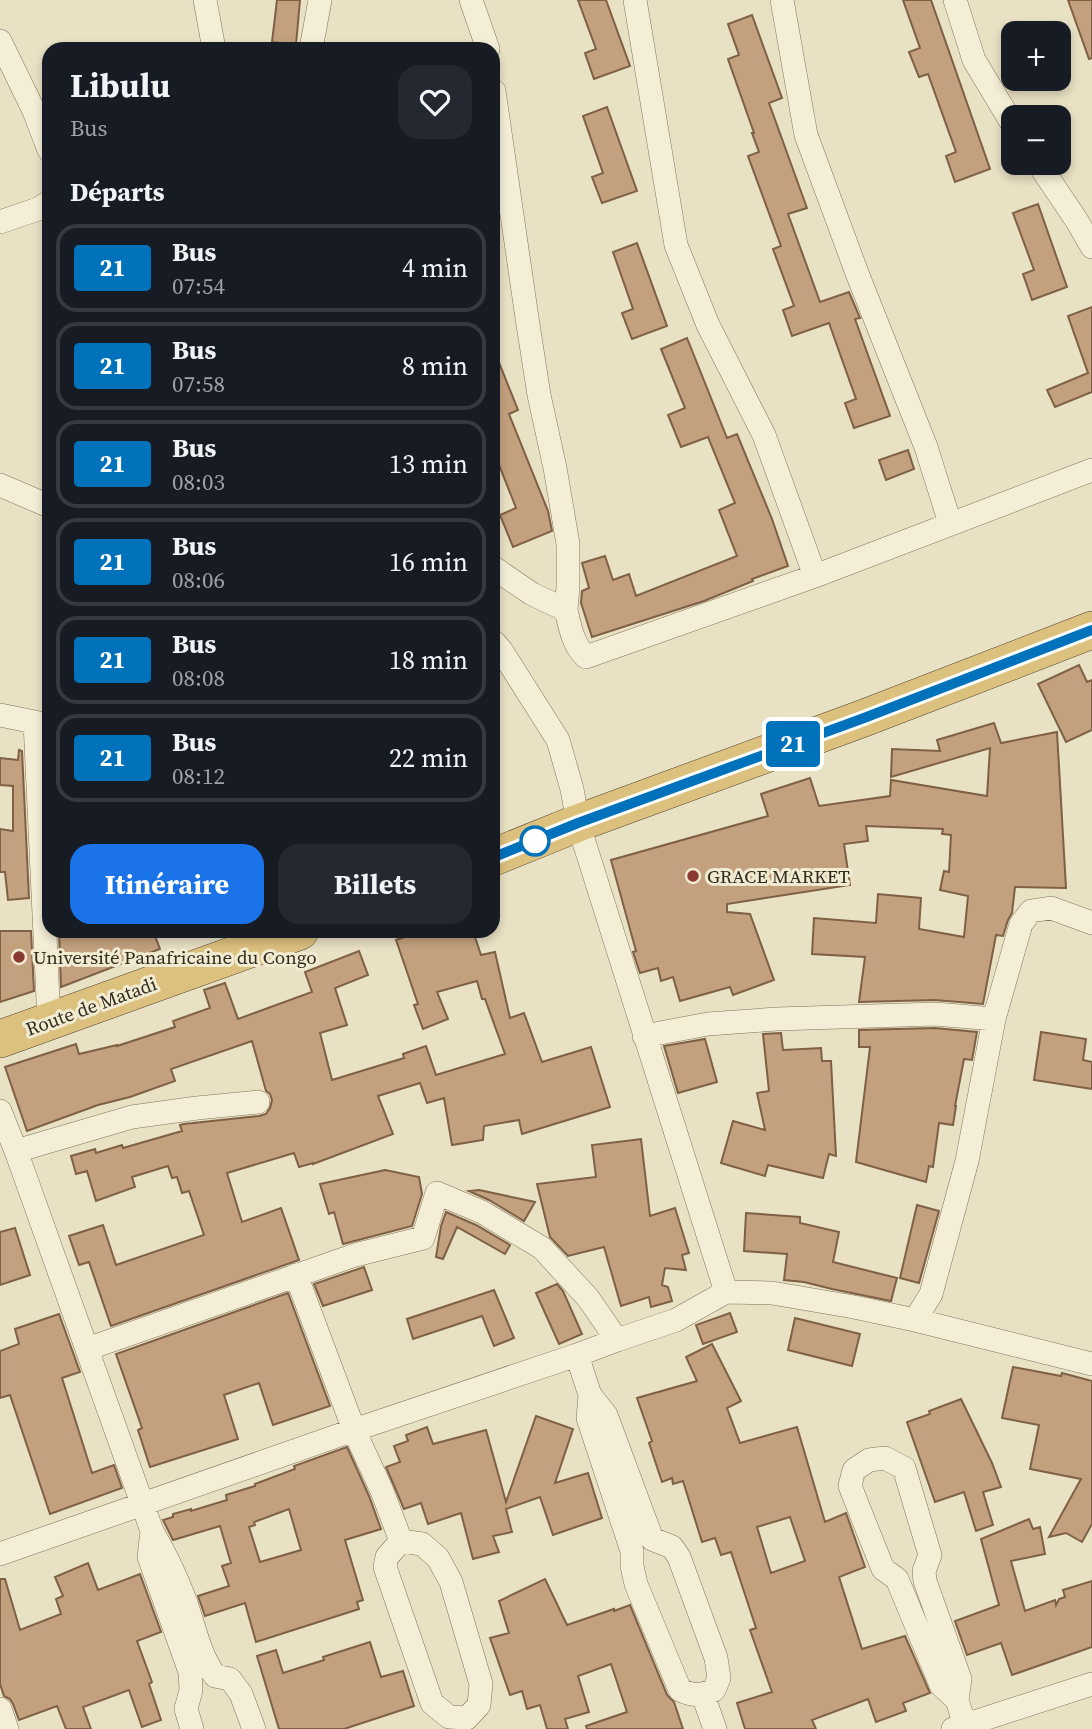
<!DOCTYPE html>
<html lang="fr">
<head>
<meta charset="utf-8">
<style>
  body { margin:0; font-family:"Source Serif 4",serif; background:#242831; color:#f1f3f6; height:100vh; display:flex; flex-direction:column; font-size:26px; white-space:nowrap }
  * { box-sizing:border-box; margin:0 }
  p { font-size:23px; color:#9ea1a6 }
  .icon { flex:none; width:38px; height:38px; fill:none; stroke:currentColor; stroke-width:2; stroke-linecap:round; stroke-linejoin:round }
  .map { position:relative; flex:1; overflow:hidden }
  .details { position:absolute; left:42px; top:42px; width:458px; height:896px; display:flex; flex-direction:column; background:#171b24; border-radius:21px; box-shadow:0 4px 10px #0003 }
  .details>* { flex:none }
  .badge { padding:0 14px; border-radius:5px; font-size:24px; line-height:46px }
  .tools { position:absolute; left:1001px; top:21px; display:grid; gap:14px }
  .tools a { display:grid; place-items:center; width:70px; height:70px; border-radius:14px; background:#171b24; box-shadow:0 4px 10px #0003; font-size:35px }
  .map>.badge { position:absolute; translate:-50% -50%; box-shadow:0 0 0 4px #fff }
  h2 { padding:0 28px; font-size:26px; line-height:63px }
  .round { display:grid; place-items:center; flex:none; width:74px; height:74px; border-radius:21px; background:#242831 }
  .overview { display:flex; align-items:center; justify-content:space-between; height:119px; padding:0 28px }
  h1 { font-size:33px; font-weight:700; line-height:52px }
  .action { display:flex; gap:14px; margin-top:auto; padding:14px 28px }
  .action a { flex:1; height:80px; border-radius:21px; background:#1a73e8; color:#fff; font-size:28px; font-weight:700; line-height:80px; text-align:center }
  .action a+a { background:#242831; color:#f1f3f6 }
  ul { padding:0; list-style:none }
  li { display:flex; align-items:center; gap:21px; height:88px; margin:0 14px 10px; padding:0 14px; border:4px solid #363941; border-radius:21px }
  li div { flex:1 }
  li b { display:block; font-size:26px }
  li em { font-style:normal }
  li .badge { min-width:77px; font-weight:700; text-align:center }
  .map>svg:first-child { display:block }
  .building { fill:#c3a17e; stroke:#7e6045; stroke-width:2; fill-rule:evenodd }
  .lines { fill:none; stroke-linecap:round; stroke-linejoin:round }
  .minor-casing { stroke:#81735c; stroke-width:24 }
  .trunk-casing { stroke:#4f4230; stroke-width:38 }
  .minor { stroke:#f5eed6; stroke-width:23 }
  .trunk { stroke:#dcc07e; stroke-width:37 }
  .line-casing { stroke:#fff; stroke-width:16 }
  .line { stroke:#0072bc; stroke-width:10 }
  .stop-dot { fill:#fff; stroke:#0072bc; stroke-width:3.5 }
  .poi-dot { fill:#8a3a33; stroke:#f1ebd2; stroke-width:2.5 }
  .labels { text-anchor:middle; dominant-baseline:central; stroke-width:6; stroke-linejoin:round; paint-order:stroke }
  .poi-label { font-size:19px; fill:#332a1f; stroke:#f1ebd2; text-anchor:start }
  .street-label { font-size:19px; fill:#332a1f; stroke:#f1ebd2 }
</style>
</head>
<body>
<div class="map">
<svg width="1092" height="1729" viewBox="0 0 1092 1729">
  <rect width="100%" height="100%" fill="#e9e1c4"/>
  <path class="building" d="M277,0H300L296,45L272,42Z
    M578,0H606L630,66L594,79L585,53L596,49Z
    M903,0H931L990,169L955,182L946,156L956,152L928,74L919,77L909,52L920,48Z
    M1068,0H1092V58L1089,59Z
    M752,15L782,98L769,103L807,208L788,214L820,302L849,292L860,318L855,319L890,416L854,428L845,403L856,399L829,323L792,336L783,310L794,306L773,249L781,246L748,156L759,152L752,133H754L728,59L739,55L728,24Z
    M607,107L637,191L602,203L592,177L603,173L583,116Z
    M1038,204L1067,287L1032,300L1023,274L1034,270L1013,213Z
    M637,243L667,326L632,339L622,313L633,309L613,252Z
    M1092,307V392L1055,407L1047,390L1088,373L1068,316Z
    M687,338L727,438L737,434L772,519L788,566L752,579L753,581L704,601L592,637L581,603L582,591L589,588L582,563L605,556L613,580L629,574L636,596L737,556L719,510L735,503L708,437L681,447L668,415L685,408L661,349Z
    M494,350L518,410L509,414L548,511L552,531L513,547L500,515L516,508L494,452Z
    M908,450L914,469L886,480L879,460Z
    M1079,665L1087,682L1092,680V730L1066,742L1038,684Z
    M994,723L1001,743L1057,732L1066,888L1015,887L1012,913L1008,920L1003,936L996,935L983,1004L935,1000L859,1002L865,957L812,954L814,918L876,923L878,894L921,898L919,929L964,937L968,896L940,890L944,871L949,872L951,835L942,834L943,829L866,826L868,841L844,844L850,885L727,904V912L750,914L774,980L733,995L730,987L680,1001L673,977L661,981L658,968L640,973L633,952L636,951L611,860L768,816L761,794L810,778L819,806L890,796L891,780L987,796L990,748L891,777L892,749L940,751L937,740Z
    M19,750L22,751L29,898L8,900L5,872H0V829L13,831V786L0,785V758L18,760Z
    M0,931H31L34,991L0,1002Z
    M59,931H153L160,949L61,987Z
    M423,931H473L481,955L495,952L510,1018L524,1013L542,1062L591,1047L610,1107L522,1134L519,1120L484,1126L483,1140L452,1145L444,1098L427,1103L420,1083L378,1096L393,1134L313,1164V1163L299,1167L294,1153L227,1173L242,1222L281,1208L299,1260L111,1326L89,1262L79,1265L69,1236L103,1225L116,1265L204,1235L189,1191L182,1193L177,1177L172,1178L168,1166L132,1177L135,1187L96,1201L87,1171L76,1174L71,1156L95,1149L96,1153L122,1145L123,1148L182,1131L180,1125L184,1124L259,1116L266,1114L270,1108L272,1100L270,1094L266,1091L252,1041L171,1069L175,1081L130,1097L98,1105L27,1131L5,1067L76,1044L79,1054L117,1045V1046L175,1027L173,1021L210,1008L204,990L225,983L238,1019L312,992L305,972L359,951L368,975L335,988L347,1025L320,1033L332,1080L404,1058L403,1054L426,1046L436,1075L505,1054L485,999H482L477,981L437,992L448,1019L423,1029L414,1005L418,1004L396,940Z
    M935,1028L977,1032L972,1060L964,1059L955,1106H956L953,1125L939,1123L933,1167L929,1166L926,1182L856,1162L870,1047H859V1030Z
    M1041,1032L1086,1039L1083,1060L1092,1062V1089L1034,1080Z
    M781,1033L783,1050L821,1048L822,1061H831L836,1156L829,1154L823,1178L768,1165L765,1176L721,1163L733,1121L765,1130L757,1093L769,1091L763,1034Z
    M705,1039L717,1082L678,1093L664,1046Z
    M641,1139L650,1216L675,1208L689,1253L682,1255L686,1270L665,1268L662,1285L668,1287L672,1301L651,1307L649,1297L621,1306L604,1247L568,1256L550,1237L537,1184L596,1177L592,1145Z
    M385,1170L419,1177L422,1194L412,1226L343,1244L334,1212L329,1214L320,1184Z
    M479,1190L535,1202L524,1221L489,1200L469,1191Z
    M917,1205L939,1211L919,1283L900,1278Z
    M446,1212L476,1225L510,1245L505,1254L457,1227L443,1259L436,1257L441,1226Z
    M746,1213L800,1217V1223L839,1232L833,1262L897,1278L891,1301L832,1289L804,1282L784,1280L787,1254L744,1251Z
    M15,1228L30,1275L0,1285V1232Z
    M364,1267L372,1290L323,1306L314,1284Z
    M557,1284L563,1291L582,1334L559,1344L536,1293Z
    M494,1290L514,1338L494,1346L482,1316L413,1339L407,1319Z
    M288,1293L330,1406L273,1425L259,1383L224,1395L238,1439L150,1467L138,1430L142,1428L116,1354Z
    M730,1313L737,1332L703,1344L696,1325Z
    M59,1314L80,1372L62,1378L92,1473L114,1465L122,1488L50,1514L10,1395L0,1398V1351L19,1344L15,1329Z
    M795,1318L860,1334L852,1366L788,1350Z
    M712,1344L741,1401L727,1408L740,1443L797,1427L825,1522L846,1513L865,1567L839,1577L862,1649L905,1636L930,1693L903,1703L906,1711L876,1722L868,1699L812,1720L816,1729H745L737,1703L772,1692L750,1630L756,1628L731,1552L721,1555L715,1538L702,1542L683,1481L673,1484L672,1478L662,1482L649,1443L652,1441L637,1398L697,1381L686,1357ZM790,1517L805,1561L771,1573L757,1527Z
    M1013,1367L1061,1376L1062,1373L1092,1381V1524L1082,1542L1066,1533L1049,1537L1081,1479L1030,1469L1039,1425L1002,1418Z
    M961,1399L992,1463L1001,1487L983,1492L993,1525L976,1531L964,1492L935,1502L907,1422L930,1414L929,1411Z
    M536,1416L573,1429L555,1483L588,1473L602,1518L553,1535L540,1497L506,1509L512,1532L493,1536L499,1552L473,1559L461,1513L428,1524L421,1503L404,1509L386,1467L400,1462L394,1446L408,1441L406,1435L427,1427L433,1444L486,1430L506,1502Z
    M347,1447L369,1496L381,1529L345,1540L363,1600L357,1602L359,1609L256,1642L245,1603L205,1616L198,1596L229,1586L222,1566L231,1563L220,1526L173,1540L163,1520L173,1517V1514L191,1509V1511L227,1500L226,1495L255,1486V1484L295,1469L294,1466ZM289,1509L301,1550L260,1562L249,1527L255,1525L254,1522Z
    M1029,1519L1033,1529L1040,1527L1045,1554L1011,1561L1025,1611L1055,1600L1056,1605L1059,1599L1065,1597L1063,1590L1092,1581V1647L1012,1675L1001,1643L967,1655L955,1621L999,1605L981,1539Z
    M88,1563L98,1590L140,1574L161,1632L137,1641L152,1682L149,1684L161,1720L142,1727L129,1690L83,1707L91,1729H66L57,1706L19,1720L13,1704L10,1699L4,1696L0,1684V1579H5L20,1630L61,1614L56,1599L63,1596L55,1577Z
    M545,1579L567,1625L614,1609V1611L630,1605L667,1695L674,1702L683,1729H587L586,1726L627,1712L611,1664L578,1676L589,1712L565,1719L568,1729H547L540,1705L527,1709L522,1691L510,1695L490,1638L509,1633L499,1601Z
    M370,1642L381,1677L403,1671L414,1706L344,1729H279L257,1656L276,1650L283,1673L324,1660L323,1657Z"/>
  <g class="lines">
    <g class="minor-casing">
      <path id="minor" d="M205,0L214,49
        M471,0L488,49
        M635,0L676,245L708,325L764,435L815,576
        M782,0L806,135L857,273L926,447L950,523
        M955,0L974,60L1013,125
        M0,41L34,111L49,150
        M311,49L320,0
        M494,91L527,318L539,395L555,468L568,544V587L566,610
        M1038,163L1077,221L1092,247
        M0,222L38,209L49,202
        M0,485L49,506
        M494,568L532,594L566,610C570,627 573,645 586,657L815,576L1092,470
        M494,642L501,650L558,740L572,789L578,823L726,1292
        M0,715L49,725
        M35,722L49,1021
        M644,1036L708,1024L777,1019L935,1014L994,1019
        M0,1111L16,1151L152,1531C165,1553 176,1576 185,1600C194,1625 199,1654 215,1676L230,1679L241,1694L254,1729
        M16,1151L132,1117L197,1108L258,1102
        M296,1275L354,1430L382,1491L401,1541
        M915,1320L931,1294L967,1161L994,1019L1021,924L1031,911L1051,908L1092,923
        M87,1349L355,1255L423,1238L437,1193L482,1212L542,1248L588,1298L617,1340
        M577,1355L590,1395L606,1415L652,1539L672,1547L679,1557L716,1658L719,1678L714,1690C701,1696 693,1696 680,1690L636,1584L632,1566V1551L588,1418L590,1395
        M152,1531L149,1557L190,1672L191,1690L186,1709L192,1729
        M401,1541L422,1544L438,1558L451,1582L481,1684L479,1705L467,1718L449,1717L432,1703L385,1567L387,1557Z
        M0,1554L354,1430L577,1355L617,1340L676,1320L726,1292L772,1293L854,1307L915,1320L1092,1364
        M703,1695L715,1729
        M957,1700L941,1685L897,1579L883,1569L850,1486L854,1470L869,1460L885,1458L904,1468L930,1555L924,1571L925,1581L960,1679L957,1700L966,1729
        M0,1709L7,1729
        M953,1729L1092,1684"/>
    </g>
    <g class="trunk-casing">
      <path id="trunk" d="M494,857L578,823L864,718L1092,630
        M0,1039L300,931"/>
    </g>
    <use href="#minor" class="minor"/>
    <use href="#trunk" class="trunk"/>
  </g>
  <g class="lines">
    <g class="line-casing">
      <path id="line" d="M494,857L578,823L864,718L1092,630"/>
    </g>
    <use href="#line" class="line"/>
  </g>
  <circle class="stop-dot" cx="535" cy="841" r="14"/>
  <g class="poi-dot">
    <circle cx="693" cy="876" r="7"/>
    <circle cx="19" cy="957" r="7"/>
  </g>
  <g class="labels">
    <g class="poi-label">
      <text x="707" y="876">GRACE MARKET</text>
      <text x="33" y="957">Université Panafricaine du Congo</text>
    </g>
    <g class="street-label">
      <text transform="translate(91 1006) rotate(-20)">Route de Matadi</text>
    </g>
  </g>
</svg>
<div class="tools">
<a>+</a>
<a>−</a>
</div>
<b class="badge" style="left:793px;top:744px;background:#0072bc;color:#fff">21</b>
<section class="details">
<div class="overview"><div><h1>Libulu</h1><p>Bus</p></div><a class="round"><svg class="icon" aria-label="heart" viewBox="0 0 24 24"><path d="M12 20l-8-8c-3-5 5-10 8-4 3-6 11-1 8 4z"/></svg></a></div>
<h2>Départs</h2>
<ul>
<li><span class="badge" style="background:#0072bc;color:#fff">21</span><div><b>Bus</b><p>07:54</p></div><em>4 min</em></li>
<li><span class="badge" style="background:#0072bc;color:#fff">21</span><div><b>Bus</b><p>07:58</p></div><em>8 min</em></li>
<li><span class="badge" style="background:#0072bc;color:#fff">21</span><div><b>Bus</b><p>08:03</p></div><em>13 min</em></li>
<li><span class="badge" style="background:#0072bc;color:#fff">21</span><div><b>Bus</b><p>08:06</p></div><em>16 min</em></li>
<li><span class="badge" style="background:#0072bc;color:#fff">21</span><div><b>Bus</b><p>08:08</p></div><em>18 min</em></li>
<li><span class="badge" style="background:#0072bc;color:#fff">21</span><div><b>Bus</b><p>08:12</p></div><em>22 min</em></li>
</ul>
<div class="action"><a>Itinéraire</a><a>Billets</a></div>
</section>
</div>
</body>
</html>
